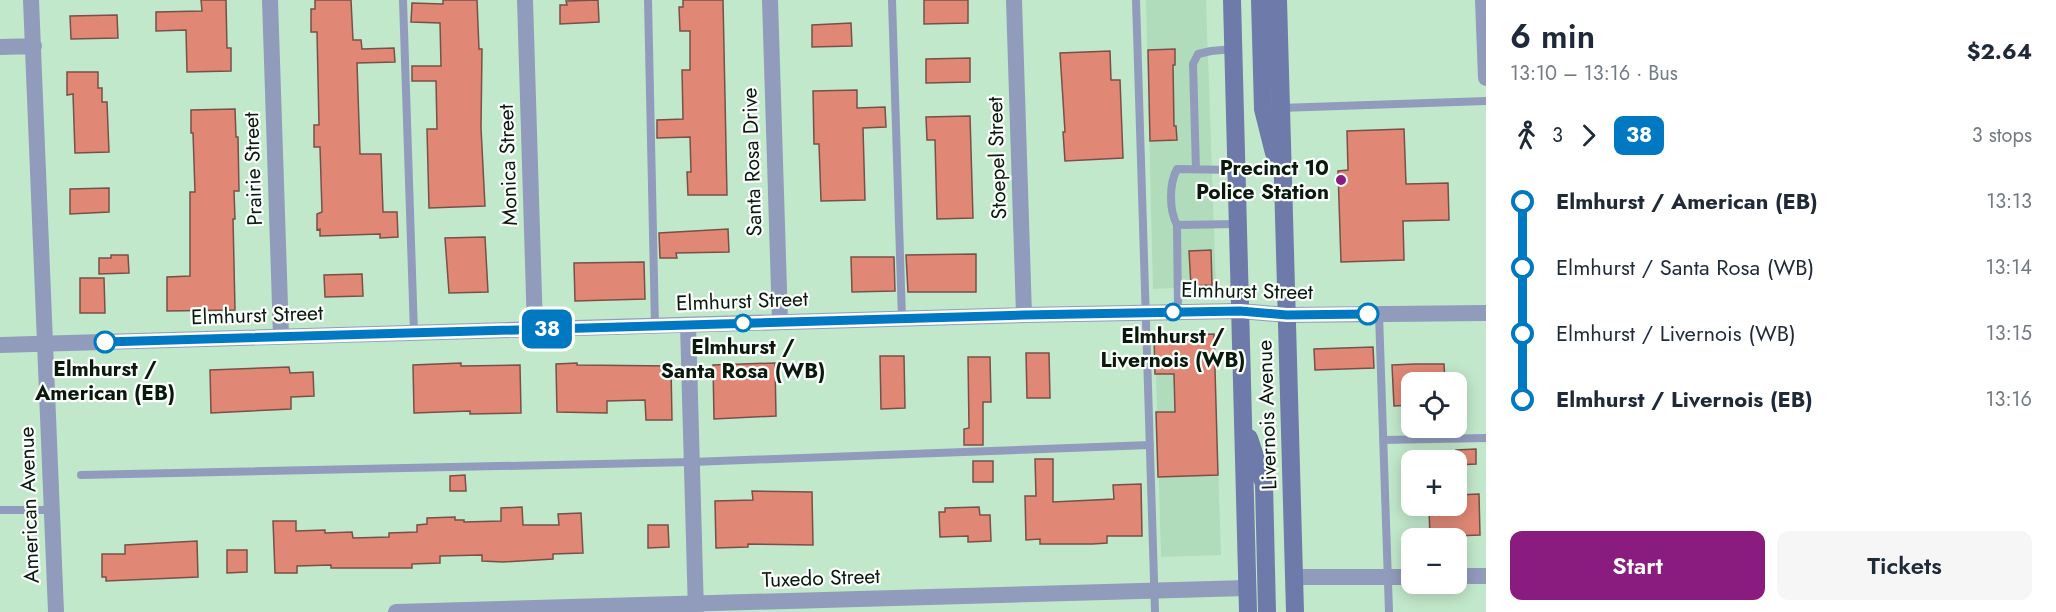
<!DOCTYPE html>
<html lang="en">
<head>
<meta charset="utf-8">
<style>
  body { margin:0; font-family:Jost,sans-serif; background:#f6f6f7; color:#1f2937; height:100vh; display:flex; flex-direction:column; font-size:22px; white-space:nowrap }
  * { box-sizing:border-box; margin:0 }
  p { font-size:20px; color:#747a83 }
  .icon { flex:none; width:33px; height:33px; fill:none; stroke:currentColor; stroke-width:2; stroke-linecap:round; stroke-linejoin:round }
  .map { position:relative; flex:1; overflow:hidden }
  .details { display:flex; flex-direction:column; background:#fff; width:570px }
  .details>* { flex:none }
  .badge { padding:0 12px; border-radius:9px; font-size:21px; line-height:39px }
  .fabs { position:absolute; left:1401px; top:372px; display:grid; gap:12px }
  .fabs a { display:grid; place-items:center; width:66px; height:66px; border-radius:12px; background:#fff; box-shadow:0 3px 15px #0003; font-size:30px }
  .map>.badge { position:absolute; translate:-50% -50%; box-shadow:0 0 0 3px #fff }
  .legs { display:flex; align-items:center; gap:9px; height:66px; padding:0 24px; font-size:20px }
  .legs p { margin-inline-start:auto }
  .overview { display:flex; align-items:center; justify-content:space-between; height:102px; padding:0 24px }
  h1 { font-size:33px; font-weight:600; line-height:45px }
  .primary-button { display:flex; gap:12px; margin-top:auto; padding:12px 24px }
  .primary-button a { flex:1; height:69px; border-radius:12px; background:#8a1b7f; color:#fff; font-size:24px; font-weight:600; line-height:69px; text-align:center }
  .primary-button a+a { background:#f6f6f7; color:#1f2937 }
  ul { padding:0 24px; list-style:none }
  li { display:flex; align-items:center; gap:21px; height:66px; font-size:22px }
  li i { display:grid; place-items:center; width:9px; height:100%; margin:0 8px; background:currentColor }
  li i::after { content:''; width:15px; height:15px; margin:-8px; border:4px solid; border-radius:50%; background:#fff }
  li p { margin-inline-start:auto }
  li:first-child i { background:linear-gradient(#0000 50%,currentColor 0) }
  li:last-child i { background:linear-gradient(currentColor 50%,#0000 0) }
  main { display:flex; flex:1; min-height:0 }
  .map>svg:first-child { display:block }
  .built { fill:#b0dcbb }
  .building { fill:#e08875; stroke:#785048; stroke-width:1.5 }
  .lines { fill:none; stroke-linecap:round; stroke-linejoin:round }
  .lane { stroke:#919bbc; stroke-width:8 }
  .street { stroke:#919bbc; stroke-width:16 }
  .secondary { stroke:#6d7aaa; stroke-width:18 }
  .line-1-casing { stroke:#fff; stroke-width:14 }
  .line-1 { stroke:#0079c2; stroke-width:9 }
  .poi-dot { fill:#8a1b7f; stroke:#fbfffc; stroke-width:2 }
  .stop-1-dot { fill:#fff; stroke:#0079c2; stroke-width:3 }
  .labels { text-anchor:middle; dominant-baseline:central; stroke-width:4.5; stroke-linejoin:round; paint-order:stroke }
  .street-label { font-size:21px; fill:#0a180e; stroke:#fbfffc }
  .poi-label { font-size:21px; font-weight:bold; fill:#0a180e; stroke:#fbfffc; text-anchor:end }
  .stop-label { font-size:21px; font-weight:bold; fill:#0a180e; stroke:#fbfffc }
</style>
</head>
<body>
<main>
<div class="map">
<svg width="1486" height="612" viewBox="0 0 1486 612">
  <rect width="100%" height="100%" fill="#c2e8cb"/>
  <path class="built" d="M1146,0H1206L1216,286L1153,289Z
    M1214,336L1221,555L1161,557L1155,338Z"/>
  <path class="building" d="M201,0H226L227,48H231V71L187,72L186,30L156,31V12L202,11Z
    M315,0H351L353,40H361L362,49L394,48L395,62L357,63L360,154H381L383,212H397L398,237L380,238V234L320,236V229L317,230V214L322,212L320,147H314V125H319L317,32H311V9H315Z
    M443,0H477L479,49H482L481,128L485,206L429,208L427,129H437L436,81H412V66H441L440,23L411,22L412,3L443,4Z
    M598,0L599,22L560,24V5H567L566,1Z
    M683,0H723L727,195H688L687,172H691L690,137L657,138V120L683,119L682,70H690V31H680L679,7H683Z
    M924,0H968V23L924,24Z
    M117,15L118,38L71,39L70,16Z
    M851,23L852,46L812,47V25Z
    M1175,49V65H1173L1174,126H1176L1177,140L1150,141L1148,50Z
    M1110,51L1111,80H1120L1123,158L1065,161L1063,132H1065L1060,53Z
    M970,58V82L926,83V59Z
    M67,72H98V88H102V102H107L109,152L75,153L73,94L67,95Z
    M857,90V108L885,107L886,127L863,128L865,200L821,201L819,144H814L813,91Z
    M235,109L236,137H238L239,191H234L235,219H233L235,310L167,311V277L190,276V192H195L193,133H191V110Z
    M970,116L973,218L937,219L935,140H927L926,117Z
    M1404,129L1406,184L1448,183L1449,220L1403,221L1404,260L1341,262L1338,171L1348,170L1347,131Z
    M109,188V212L70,214V189Z
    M728,229L729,252L676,253L677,258H660L659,233Z
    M485,237L488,292L449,293L445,238Z
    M1211,250L1212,285L1191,286L1189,251Z
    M976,254V292H908L906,255Z
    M111,255H128L129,273L99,274V258H111Z
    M851,257H894L895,291L852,292Z
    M644,262L645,299L575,301L574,263Z
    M362,274L363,296L325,297L324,275Z
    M80,278H104L105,313H80Z
    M1214,334L1218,475L1158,477L1156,412H1175L1174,374H1155L1154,336Z
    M1373,347L1374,368L1315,370L1314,349Z
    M1026,353H1049L1050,398H1027Z
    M880,356H904L905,408L881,409Z
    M968,357H990L991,402H983V445H964V429L969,428Z
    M461,363V366L520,365L521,413L470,414V411L414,413L413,365Z
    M577,363V365L671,366L672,420H646L645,400L607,401V413L557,412L556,364Z
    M775,363L776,416L714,419L713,365Z
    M1415,364H1444L1445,382H1412V405L1394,406L1392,365Z
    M289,367L290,373L313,372L314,396L291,397V409L211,413L210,370Z
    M1476,449V464L1456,465V450Z
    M1035,459H1053V502L1114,499L1113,485L1141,484L1142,536H1107V543L1093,544H1040V539L1026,540L1025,496H1036Z
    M973,461H993V482H973Z
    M465,475L466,491H450V476Z
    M752,491L812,492L813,545L748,544V547L716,548L715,501L753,500Z
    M1479,494L1480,535L1430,537L1429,509L1456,508V495Z
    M522,507L523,525H559L558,514L581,513L583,553L553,554V559L503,562L482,561V555L440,556V563L412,564V568H331V565L297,566V573H275L273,521H296V531L325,530V533L352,532L353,538L389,537V533L417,532V525L427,524V518L455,517V520H464V522L501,521V508Z
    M979,507L980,515H990L991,541L968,542V536L940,537L939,512H945V508Z
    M648,525H668L669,547L648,548Z
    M197,541L198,577L106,581V577H102V554H125V545Z
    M227,550H247V572L227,573Z"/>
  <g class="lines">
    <path class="lane" d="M403,0L414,333
      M648,0L655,326
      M892,0L902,319
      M1136,0L1155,612
      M1280,108L1486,101
      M1196,169L1193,64L1198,54L1211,51L1234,49
      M1177,225C1169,210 1169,184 1177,169L1237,170
      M1178,312L1177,225L1238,224
      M1379,314L1389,612
      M1383,440L1486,438
      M81,475L692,462L1150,445
      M0,510H52"/>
    <path class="street" d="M31,0L56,612
      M270,0L281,336
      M525,0L535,329
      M770,0L780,322
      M1014,0L1024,315
      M1483,0L1486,78
      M0,47L34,46
      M688,325L696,612
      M0,345L1024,315L1240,311L1287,315L1486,313
      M1456,576H1486
      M1295,577H1412
      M396,612L1247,588"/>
    <path class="secondary" d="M1232,0L1248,612
      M1260,0L1263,109L1274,153
      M1278,0L1295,612
      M1249,438L1264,484L1267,612"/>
  </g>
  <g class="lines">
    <g class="line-1-casing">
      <path id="line-1" d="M105,342L1024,315L1240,311L1287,315L1368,314"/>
    </g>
    <use href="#line-1" class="line-1"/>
  </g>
  <circle class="poi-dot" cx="1341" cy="180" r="6"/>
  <g class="stop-1-dot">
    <circle cx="1173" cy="312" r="8"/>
    <circle cx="1368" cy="314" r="10"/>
    <circle cx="743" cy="323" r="8"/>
    <circle cx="105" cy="342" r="10"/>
  </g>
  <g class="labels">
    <g class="street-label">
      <text transform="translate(997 158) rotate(-92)">Stoepel Street</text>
      <text transform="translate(752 162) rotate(-92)">Santa Rosa Drive</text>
      <text transform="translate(508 165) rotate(-92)">Monica Street</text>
      <text transform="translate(253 169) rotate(-92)">Prairie Street</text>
      <text transform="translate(1247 291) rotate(1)">Elmhurst Street</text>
      <text transform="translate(742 301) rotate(-2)">Elmhurst Street</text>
      <text transform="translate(257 315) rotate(-2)">Elmhurst Street</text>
      <text transform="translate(1267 415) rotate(-92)">Livernois Avenue</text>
      <text transform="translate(29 505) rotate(-92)">American Avenue</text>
      <text transform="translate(821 578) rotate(-2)">Tuxedo Street</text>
    </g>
    <g class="poi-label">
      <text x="1329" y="168">Precinct 10<tspan x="1329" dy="24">Police Station</tspan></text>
    </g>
    <g class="stop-label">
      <text x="1173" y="336">Elmhurst /<tspan x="1173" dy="24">Livernois (WB)</tspan></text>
      <text x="743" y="347">Elmhurst /<tspan x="743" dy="24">Santa Rosa (WB)</tspan></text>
      <text x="105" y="369">Elmhurst /<tspan x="105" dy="24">American (EB)</tspan></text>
    </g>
  </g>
</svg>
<div class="fabs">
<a><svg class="icon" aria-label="locate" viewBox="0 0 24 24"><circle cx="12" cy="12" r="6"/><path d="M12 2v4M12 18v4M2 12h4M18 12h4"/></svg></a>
<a>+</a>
<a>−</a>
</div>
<b class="badge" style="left:547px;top:329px;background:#0079c2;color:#fff">38</b>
</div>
<section class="details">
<div class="overview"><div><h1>6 min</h1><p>13:10 – 13:16 · Bus</p></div><b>$2.64</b></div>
<div class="legs"><svg class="icon" aria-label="walk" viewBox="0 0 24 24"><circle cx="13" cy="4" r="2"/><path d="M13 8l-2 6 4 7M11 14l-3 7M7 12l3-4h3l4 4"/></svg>3<svg class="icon" aria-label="forward" viewBox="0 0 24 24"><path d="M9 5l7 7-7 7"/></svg><b class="badge" style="background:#0079c2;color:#fff">38</b><p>3 stops</p></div>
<ul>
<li><i style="color:#0079c2"></i><b>Elmhurst / American (EB)</b><p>13:13</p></li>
<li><i style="color:#0079c2"></i><span>Elmhurst / Santa Rosa (WB)</span><p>13:14</p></li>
<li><i style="color:#0079c2"></i><span>Elmhurst / Livernois (WB)</span><p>13:15</p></li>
<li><i style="color:#0079c2"></i><b>Elmhurst / Livernois (EB)</b><p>13:16</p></li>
</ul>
<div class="primary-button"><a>Start</a><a>Tickets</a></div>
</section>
</main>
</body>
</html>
